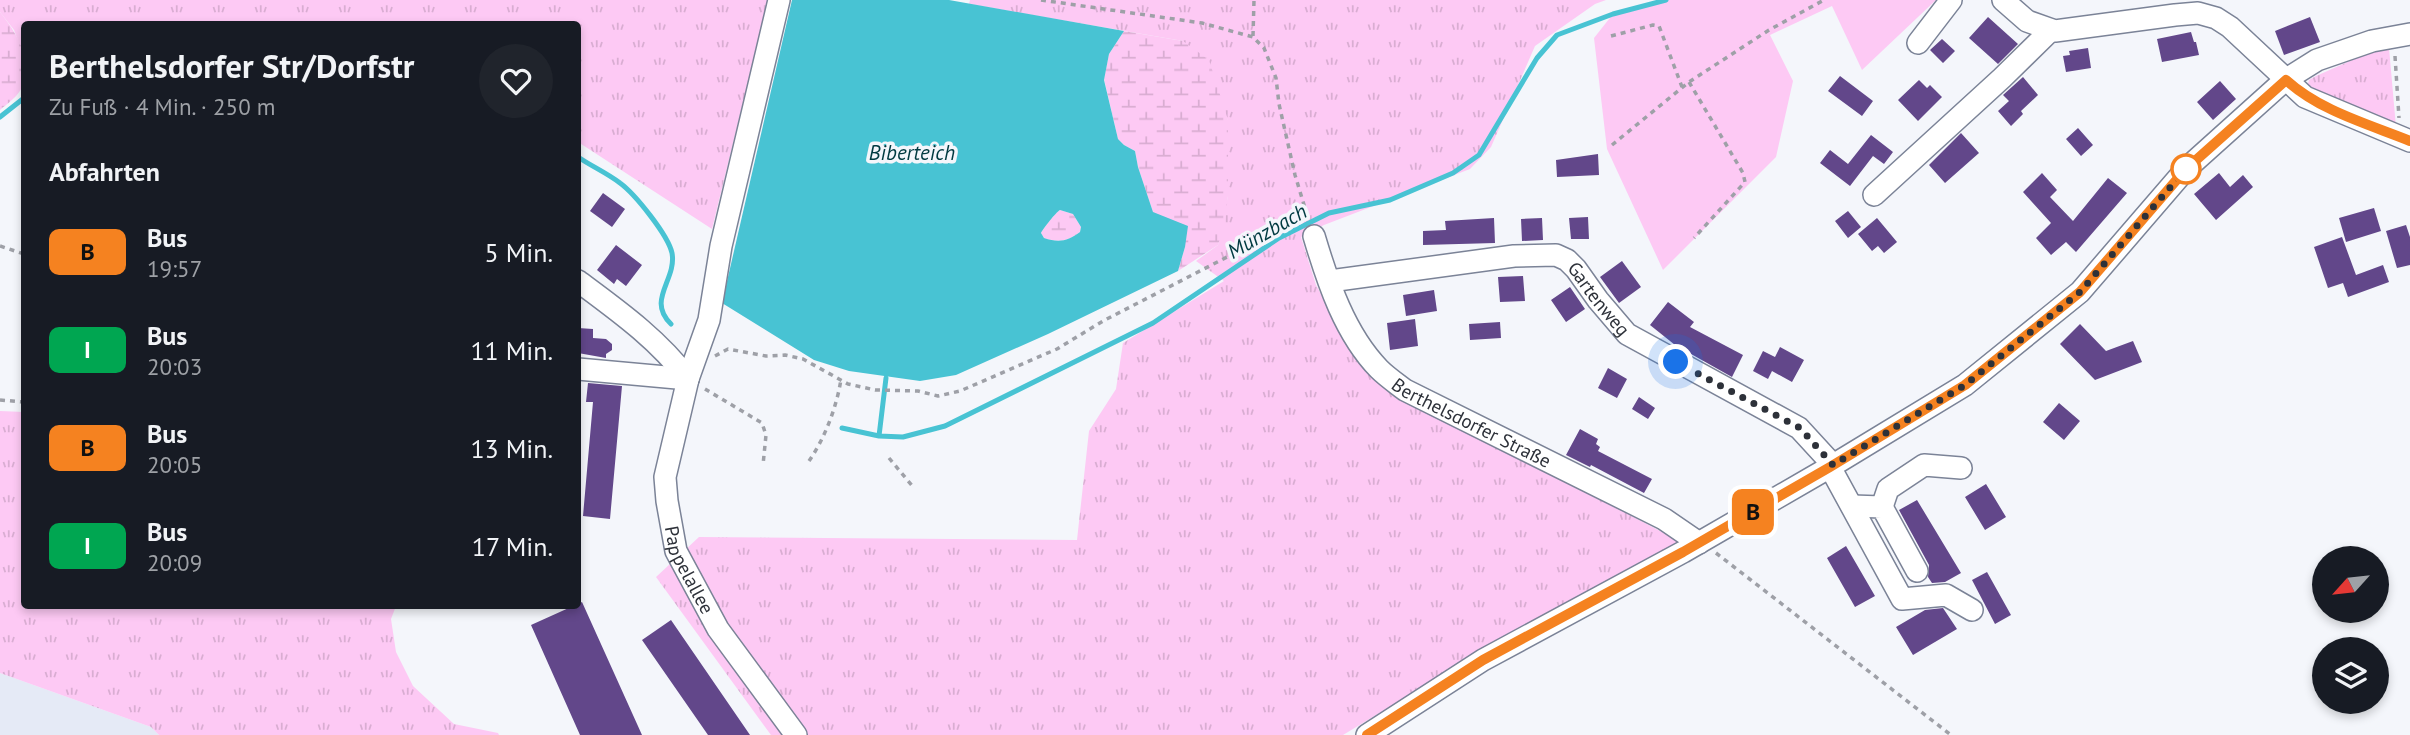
<!DOCTYPE html>
<html lang="de">
<head>
<meta charset="utf-8">
<style>
  body { margin:0; font-family:"PT Sans",sans-serif; background:#20242c; color:#f1f3f6; height:100vh; display:flex; flex-direction:column; font-size:26px; white-space:nowrap }
  * { box-sizing:border-box; margin:0 }
  p { font-size:23px; color:#9ea1a6 }
  .icon { flex:none; width:38px; height:38px; fill:none; stroke:currentColor; stroke-width:2; stroke-linecap:round; stroke-linejoin:round }
  .map { position:relative; flex:1; overflow:hidden }
  .details { position:absolute; left:21px; top:21px; width:560px; height:588px; display:flex; flex-direction:column; background:#171b24; border-radius:7px; box-shadow:0 4px 10px #0003 }
  .details>* { flex:none }
  .badge { padding:0 14px; border-radius:10px; font-size:24px; line-height:46px }
  .needle { width:46px; rotate:243deg }
  .controls { position:absolute; left:2312px; top:546px; display:grid; gap:14px }
  .controls a { display:grid; place-items:center; width:77px; height:77px; border-radius:50%; background:#171b24; box-shadow:0 4px 10px #0003; font-size:35px }
  .you { position:absolute; width:35px; height:35px; margin:-18px; border:5px solid #fff; border-radius:50%; background:#1a73e8; box-shadow:0 0 0 10px #1a73e833 }
  .map>.badge { position:absolute; translate:-50% -50%; box-shadow:0 0 0 4px #fff }
  h2 { padding:0 28px; font-size:26px; line-height:63px }
  .round { display:grid; place-items:center; flex:none; width:74px; height:74px; border-radius:37px; background:#20242c }
  .overview { display:flex; align-items:center; justify-content:space-between; height:119px; padding:0 28px }
  h1 { font-size:33px; font-weight:700; line-height:52px }
  ul { padding:0; list-style:none }
  li { display:flex; align-items:center; gap:21px; height:98px; padding:0 28px }
  li div { flex:1 }
  li b { display:block; font-size:26px }
  li em { font-style:normal }
  li .badge { min-width:77px; font-weight:700; text-align:center }
  .map>svg:first-child { display:block }
  .built { fill:#e5eaf6 }
  .grass { fill:url(#grass-tufts) }
  .wetland { fill:url(#wetland-marsh) }
  .green { fill:#fdc9f4 }
  .water { fill:#48c3d3; fill-rule:evenodd }
  .lines { fill:none; stroke-linecap:round; stroke-linejoin:round }
  .stream { stroke:#48c3d3; stroke-width:5 }
  .building { fill:#62478a }
  .minor-casing { stroke:#7b8397; stroke-width:24 }
  .path { stroke:#9ea0a7; stroke-width:3.5; stroke-dasharray:5 5; stroke-linecap:butt }
  .minor { stroke:#fff; stroke-width:21 }
  .line-casing { stroke:#fff; stroke-width:16 }
  .line { stroke:#f58220; stroke-width:10 }
  .walk { stroke:#2d3139; stroke-width:7; stroke-dasharray:0 12.6 }
  .stop-dot { fill:#fff; stroke:#f58220; stroke-width:3.5 }
  .labels { text-anchor:middle; dominant-baseline:central; stroke-width:7; stroke-linejoin:round; paint-order:stroke }
  .street-label { font-size:19px; fill:#2d3139; stroke:#f4f6fb }
  .water-label { font-size:21px; font-style:italic; fill:#003a41; stroke:#f4f6fb }
</style>
</head>
<body>
<div class="map">
<svg width="2410" height="735" viewBox="0 0 2410 735">
  <defs>
    <pattern id="grass-tufts" width="24" height="20" patternUnits="userSpaceOnUse" patternTransform="scale(1.75)"><rect width="24" height="20" fill="#fdc9f4"/><path d="M3 7l-1-3M5 7V3M7 7l1-3M15 17l-1-3M17 17v-4M19 17l1-3" fill="none" stroke="#d9add2"/></pattern>
    <pattern id="wetland-marsh" width="20" height="14" patternUnits="userSpaceOnUse" patternTransform="scale(1.75)"><rect width="20" height="14" fill="#fdc9f4"/><path d="M1 5h8M5 5V1M11 12h8M15 12V8" fill="none" stroke="#d9add2"/></pattern>
  </defs>
  <rect width="100%" height="100%" fill="#f4f6fb"/>
  <path class="built" d="M0,673L151,727L159,735H0Z"/>
  <path class="grass" d="M0,0H768L712,229L578,142V24H24V57L14,30L0,12Z
    M970,0H1606L1595,4L1535,46L1491,147L1470,169L1324,225L1301,237L1316,285L1353,351L1400,394L1681,542L1457,666L1343,735H771L656,577L699,537L1077,540L1089,431L1116,389L1123,343L1224,281L1196,261L1218,245L1228,196V120L1183,41L969,4Z
    M2389,48L2396,127L2307,87L2309,80L2316,76L2366,54Z
    M0,411L24,412V606H396L391,619L396,652L413,686L454,724L498,733L499,735H159L151,727L0,673Z"/>
  <path class="wetland" d="M0,12C16,32 32,58 23,85C19,96 8,103 0,110Z
    M1124,31L1183,41L1209,60L1228,120V196L1225,221L1218,245L1178,271L1185,247L1153,212L1138,167L1135,151L1124,145L1118,139L1104,79L1109,54Z
    M1060,210L1073,214L1081,227L1080,232C1068,241 1059,243 1044,238L1041,233C1043,229 1056,212 1060,210Z"/>
  <path class="green" d="M1666,0H1936L1862,70L1832,6L1770,35L1793,81L1776,157L1663,270L1607,149L1594,38L1613,14Z"/>
  <path class="water" d="M792,0H949L1124,31L1109,54L1104,80L1118,139L1124,145L1135,151L1138,167L1153,212L1188,226L1185,247L1178,271L1048,334L956,375L920,381L849,371L814,360L722,303ZM1060,210L1073,214L1081,227L1080,232C1068,241 1059,243 1044,238L1041,233C1043,229 1056,212 1060,210Z"/>
  <g class="lines">
    <path class="stream" d="M0,117L24,98
      M578,157C591,166 607,173 620,183C635,194 668,235 672,253C677,280 646,300 671,324
      M842,428L879,436L903,437L945,426L1153,323L1279,238L1329,213L1390,200L1453,173L1479,155L1537,58L1557,35L1613,14L1666,0
      M879,436L886,378"/>
  </g>
  <path class="building" d="M1988,17L2018,44L1998,64L1969,38Z
    M2310,17L2320,42L2284,55L2275,31Z
    M2191,32L2194,42H2196L2199,55L2162,62L2157,39Z
    M1942,39L1955,51L1943,63L1930,50Z
    M2088,48L2091,68L2066,72L2063,56L2070,55L2069,51Z
    M1840,76L1873,101L1862,116L1828,91Z
    M2023,77L2038,95L2021,111L2023,114L2011,126L1998,111L2009,101L2003,95Z
    M1919,80L1927,88L1930,85L1942,97L1918,121L1898,100Z
    M2220,81L2236,99L2213,120L2197,102Z
    M2078,128L2093,145L2081,156L2066,139Z
    M1961,133L1979,153L1945,183L1929,165Z
    M1871,135L1893,152L1884,164L1873,156L1850,186L1820,163L1830,150L1848,164Z
    M1598,154L1599,175L1557,177L1556,160Z
    M2042,173L2057,190L2050,197L2073,221L2108,178L2127,193L2076,252L2066,242L2051,255L2036,238L2051,223L2023,192Z
    M2219,173L2230,187L2243,175L2253,187L2216,220L2194,194Z
    M603,193L625,209L612,227L590,211Z
    M2374,208L2381,231L2346,242L2339,218Z
    M1848,211L1861,227L1848,238L1835,221Z
    M1588,217L1589,239H1571L1569,218Z
    M1494,218L1495,243L1423,245V231L1446,230L1445,221Z
    M1542,218L1543,240L1522,241L1521,219Z
    M1877,218L1897,242L1884,253L1878,246L1872,251L1858,234Z
    M2406,225L2410,237V265L2397,268L2386,231Z
    M2342,237L2356,275L2383,265L2389,282L2348,297L2343,283L2328,288L2314,247Z
    M616,245L642,265L626,286L617,279L614,284L597,270Z
    M1622,261L1641,287L1619,303L1600,277Z
    M1523,276L1525,301L1500,302L1498,277Z
    M1570,287L1585,309L1566,322L1551,300Z
    M1434,290L1437,311L1406,316L1403,295Z
    M1668,302L1694,322L1690,327L1743,355L1732,377L1675,345L1650,325Z
    M1415,319L1418,346L1390,350L1387,323Z
    M1500,322L1501,338L1470,340L1469,324Z
    M2080,324L2106,351L2133,341L2142,362L2095,380L2060,344Z
    M578,328L593,329V338L606,339L612,344V350L606,354V358L578,353Z
    M1780,347L1804,360L1792,382L1772,371L1768,379L1753,371L1763,351L1775,357Z
    M1608,368L1627,379L1617,398L1598,388Z
    M588,383L622,386L610,519L583,516L593,402H586Z
    M1639,397L1655,408L1648,419L1632,409Z
    M2059,403L2080,421L2064,440L2043,422Z
    M1580,429L1598,439L1596,444L1600,447L1598,451L1652,479L1644,493L1591,465L1590,467L1566,455Z
    M1986,484L2006,517L1985,530L1965,497Z
    M1917,500L1961,573L1945,582L1932,583L1928,577L1929,565L1899,510Z
    M1846,546L1875,596L1855,607L1827,558Z
    M1987,572L2011,615L1995,624L1972,580Z
    M582,602L642,735H580L531,625Z
    M1943,608L1957,629L1913,655L1896,627L1925,610Z
    M671,620L750,735H708L642,640Z"/>
  <g class="lines">
    <g class="minor-casing">
      <g id="minor">
        <path id="s1" d="M779,0L721,246L709,320L688,379L665,477L667,501L676,551L718,629L796,735"/>
        <path d="M2003,0L2027,21L2055,31L2175,15L2198,13L2216,18L2230,27L2305,97L2410,141"/>
        <path d="M1918,43L1951,0"/>
        <path d="M1874,195L2002,78L2051,30"/>
        <path id="s2" d="M1314,236C1328,283 1345,334 1379,369C1387,377 1396,383 1405,390L1664,519L1699,543"/>
        <path d="M578,281C617,310 658,339 688,379"/>
        <path id="s3" d="M1330,281L1514,256L1556,255L1567,260L1576,269L1598,300L1627,334L1799,428L1833,465"/>
        <path d="M578,369L688,379"/>
        <path d="M1830,467L1902,599L1946,595L1972,610"/>
        <path d="M1852,506L1882,507L1917,571"/>
        <path d="M1882,507L1888,489L1924,465L1961,468"/>
        <path d="M1367,735L1483,660L1683,552L1830,467L1965,385L2080,292L2186,169L2285,80L2317,60L2372,41L2410,34"/>
      </g>
    </g>
    <path class="path" d="M1041,0L1202,23L1253,37L1264,48L1276,78L1279,104L1295,175L1308,218
      M1253,36L1254,0
      M1611,36L1653,25L1659,26L1682,87
      M2395,56L2399,118
      M1689,82L1743,173L1745,182L1694,238
      M1612,145L1689,82L1769,30L1824,0
      M0,246L24,254
      M715,356L728,349L766,356L785,355L803,359L848,384L875,390L918,391L938,396L960,391L1057,349L1103,321L1260,240L1300,222
      M705,389L762,423L766,435L763,465
      M0,400L24,402
      M889,458L914,488
      M809,461C825,438 837,406 841,379
      M1716,553L1951,735"/>
    <use href="#minor" class="minor"/>
  </g>
  <g class="lines">
    <g class="line-casing">
      <path id="line" d="M1367,735L1483,660L1683,552L1830,467L1965,385L2080,292L2186,169L2286,80C2320,111 2368,124 2410,141"/>
    </g>
    <use href="#line" class="line"/>
    <path class="walk" d="M1676,362L1800,428L1833,465L1965,385L2080,292L2186,169"/>
  </g>
  <circle class="stop-dot" cx="2186" cy="169" r="14"/>
  <g class="labels">
    <g class="street-label">
      <text stroke="none"><textPath href="#s3" startOffset="290">Gartenweg</textPath></text>
      <text stroke="none"><textPath href="#s2" startOffset="257">Berthelsdorfer Straße</textPath></text>
      <text stroke="none"><textPath href="#s1" startOffset="588">Pappelallee</textPath></text>
    </g>
    <g class="water-label">
      <text x="912" y="152">Biberteich</text>
      <text transform="translate(1267 231) rotate(-30)">Münzbach</text>
    </g>
  </g>
</svg>
<div class="controls">
<a><svg class="needle" viewBox="-14 -14 28 28"><path d="M0-13l5 13h-10z" fill="#e53935"/><path d="M0 13l5-13h-10z" fill="#9ea1a6"/></svg></a>
<a><svg class="icon" aria-label="layers" viewBox="0 0 24 24"><path d="M12 4l9 5-9 5-9-5zM3 14l9 5 9-5"/></svg></a>
</div>
<div class="you" style="left:1676px;top:362px"></div>
<b class="badge" style="left:1753px;top:512px;background:#f58220;color:#111">B</b>
<section class="details">
<div class="overview"><div><h1>Berthelsdorfer Str/Dorfstr</h1><p>Zu Fuß · 4 Min. · 250 m</p></div><a class="round"><svg class="icon" aria-label="heart" viewBox="0 0 24 24"><path d="M12 20l-8-8c-3-5 5-10 8-4 3-6 11-1 8 4z"/></svg></a></div>
<h2>Abfahrten</h2>
<ul>
<li><span class="badge" style="background:#f58220;color:#111">B</span><div><b>Bus</b><p>19:57</p></div><em>5 Min.</em></li>
<li><span class="badge" style="background:#00a651;color:#fff">I</span><div><b>Bus</b><p>20:03</p></div><em>11 Min.</em></li>
<li><span class="badge" style="background:#f58220;color:#111">B</span><div><b>Bus</b><p>20:05</p></div><em>13 Min.</em></li>
<li><span class="badge" style="background:#00a651;color:#fff">I</span><div><b>Bus</b><p>20:09</p></div><em>17 Min.</em></li>
</ul>
</section>
</div>
</body>
</html>
